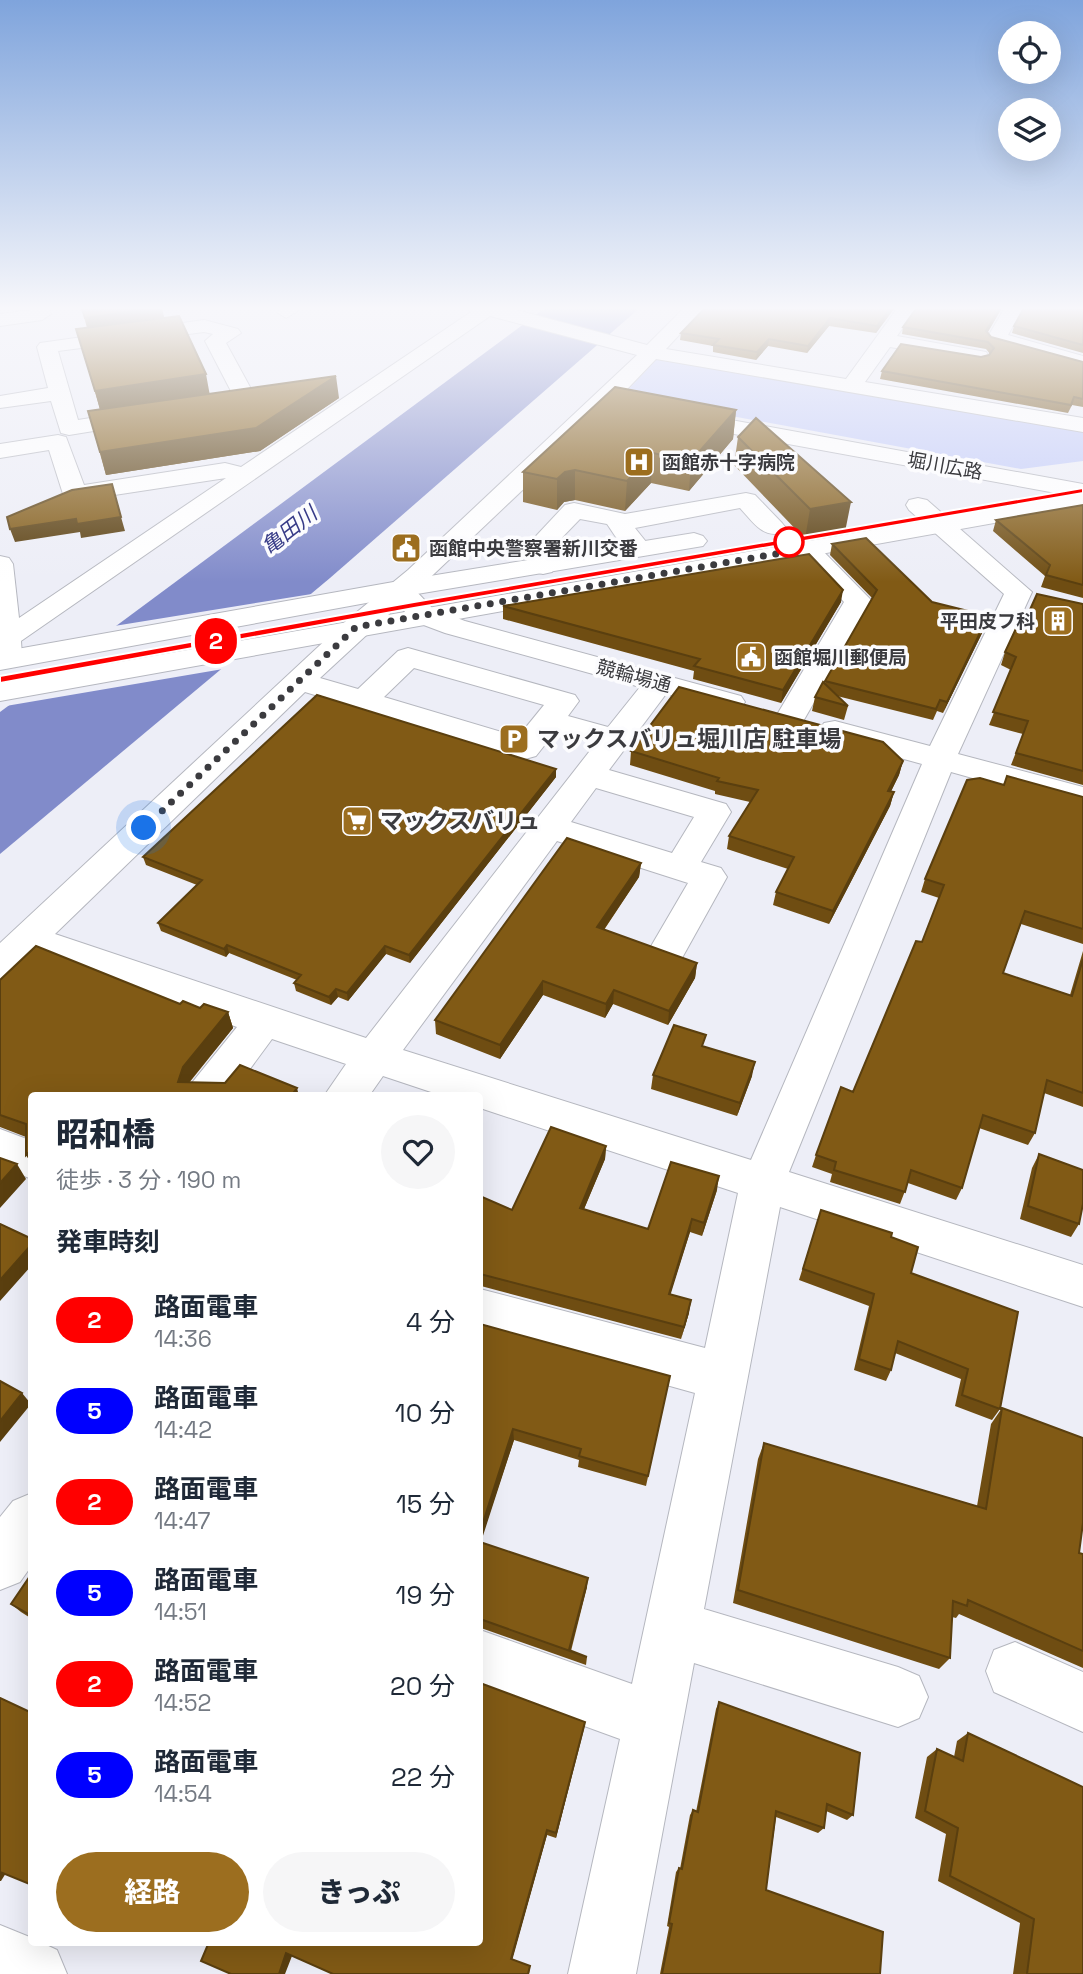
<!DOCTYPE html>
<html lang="ja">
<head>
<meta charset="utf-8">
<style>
  body { margin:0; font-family:"Space Grotesk","Noto Sans JP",sans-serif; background:#f6f6f7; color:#1f2937; height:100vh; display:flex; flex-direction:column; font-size:26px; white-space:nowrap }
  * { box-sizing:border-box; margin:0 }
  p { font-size:23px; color:#747a83 }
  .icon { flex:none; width:38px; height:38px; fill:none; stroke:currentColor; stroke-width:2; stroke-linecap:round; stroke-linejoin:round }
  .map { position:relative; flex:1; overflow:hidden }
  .panel { position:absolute; left:28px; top:1092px; width:455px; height:854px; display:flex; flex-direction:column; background:#fff; border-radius:7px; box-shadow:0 7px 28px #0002 }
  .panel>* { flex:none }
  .badge { padding:0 14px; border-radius:23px; font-size:24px; line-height:46px }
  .tools { position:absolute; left:998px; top:21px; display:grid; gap:14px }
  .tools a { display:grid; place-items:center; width:63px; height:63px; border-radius:50%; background:#fff; box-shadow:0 7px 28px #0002; font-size:35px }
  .you { position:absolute; width:35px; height:35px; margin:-18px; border:5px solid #fff; border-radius:50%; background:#1a73e8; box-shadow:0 0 0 10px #1a73e833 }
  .map>.badge { position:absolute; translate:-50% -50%; box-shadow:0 0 0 4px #fff }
  h2 { padding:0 28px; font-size:26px; line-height:63px }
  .round { display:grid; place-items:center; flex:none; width:74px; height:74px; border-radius:37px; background:#f6f6f7 }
  .head { display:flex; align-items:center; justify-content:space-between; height:119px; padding:0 28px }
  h1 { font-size:33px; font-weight:800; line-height:52px }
  .action { display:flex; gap:14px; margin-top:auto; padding:14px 28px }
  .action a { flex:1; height:80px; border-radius:42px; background:#9c6e1f; color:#fff; font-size:28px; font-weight:800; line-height:80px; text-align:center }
  .action a+a { background:#f6f6f7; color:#1f2937 }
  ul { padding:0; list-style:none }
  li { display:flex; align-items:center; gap:21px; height:91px; padding:0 28px }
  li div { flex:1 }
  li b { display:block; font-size:26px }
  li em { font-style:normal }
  li .badge { min-width:77px; font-weight:700; text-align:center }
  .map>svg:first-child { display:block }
  .green { fill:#c2cbf9 }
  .water { fill:#818bca }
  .pier { fill:#edeef7 }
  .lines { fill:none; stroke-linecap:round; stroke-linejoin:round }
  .minor-casing { stroke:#b5b7bf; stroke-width:2 }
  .major-casing { stroke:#b5b7bf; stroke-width:2 }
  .minor { fill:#fff; fill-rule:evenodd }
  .major { fill:#fff; fill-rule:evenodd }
  .tram { stroke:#525357; stroke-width:2 }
  .wall { fill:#6f4d12 }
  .shaded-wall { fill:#5a3f0f }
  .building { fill:#815a15; stroke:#5a3f0f; stroke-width:2 }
  .line { fill:#f00; stroke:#fff; stroke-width:2 }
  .walk { stroke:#3b3b3f; stroke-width:7; stroke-dasharray:0 12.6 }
  .stop-dot { fill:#fff; stroke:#f00; stroke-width:3.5 }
  .labels { text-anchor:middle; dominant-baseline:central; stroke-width:7; stroke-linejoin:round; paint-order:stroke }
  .far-poi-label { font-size:19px; font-weight:bold; fill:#3b3b3f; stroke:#fcfcfe; text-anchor:start }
  .far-street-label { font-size:19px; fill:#3b3b3f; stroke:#fcfcfe }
  .far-water-label { font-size:21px; font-style:italic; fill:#383c88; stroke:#fcfcfe }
  .poi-label { font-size:23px; font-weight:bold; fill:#3b3b3f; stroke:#fcfcfe; text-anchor:start }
</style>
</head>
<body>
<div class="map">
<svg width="1083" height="1974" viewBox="0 0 1083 1974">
  <rect width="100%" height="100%" fill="#edeef7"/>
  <path class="green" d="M657,359L1083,432V461L1021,469L633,398L626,392Z"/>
  <path class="water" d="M548,306H642L330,578L0,854V712Z"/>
  <path class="pier" d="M318,593L229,668L0,707L108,627Z"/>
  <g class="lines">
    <g class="minor-casing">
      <path id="minor" d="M30,306H48L51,314L42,320L0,326V314L31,310Z
        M283,306H306L286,318L277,312Z
        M463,306H501L647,345L686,306H706L666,349L846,379L899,306H918L897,336L986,352L989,356L986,360L979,362L890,347L865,382L1083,418V432L656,359L609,408L416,591L433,609L465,621L741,696L745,702L741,708L730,711L666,694L609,770L726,804L731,812L701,862L721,868L727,877L682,958L669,961L656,958L650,948L688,883L557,841L403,1050L751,1160L922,764L824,737L819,730L824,723L835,721L930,746L1004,594L909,510L906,505L909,500L918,498L927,500L1032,592L958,754L1083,787V809L951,772L789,1172L1083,1265V1307L780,1207L704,1609L898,1667L919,1676L928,1697L919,1718L898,1727L694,1663L636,1974H568L620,1739L480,1688V1630L632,1684L695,1393L480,1333V1289L705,1348L738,1193L480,1108V1096H443L383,1076L369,1096H324L346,1064L272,1039L230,1096H185L191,1084L237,1027L34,955L13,975L0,979V943L346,621L408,570L637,355L490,316L21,641L22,656L18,662L8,665L0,663V556L9,558L13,564L19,618L226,478L75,501L66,499L63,494L49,450L0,458V444L58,435L66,437L84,485L225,463L241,467L471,312ZM399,605L413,621L445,633L640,687L608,727L568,716L579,701L575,695L408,648L398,651L358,689L320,678ZM414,668L544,705L518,737L384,697ZM305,692L525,759L536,756L555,732L596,743L366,1038L55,934ZM596,788L694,817L672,853L571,822Z
        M1006,306H1024L1008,335L1083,356V368L990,342L987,338Z
        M204,320L238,329L241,333L226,343L256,398L253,403L217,411L69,435L61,433L51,401L0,408V396L48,388L37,347L40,343ZM204,332L213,334L205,341L233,395L78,420L58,351Z
        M682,411L1083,484V498L674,423L671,418L674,413Z
        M746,493L755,495L782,523L786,528L782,533C762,538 753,522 740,508L635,528L647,543L643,548C623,553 617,538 607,524L580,519L548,552L556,566L552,572L543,574L534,572L522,551L565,505L574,503L625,514Z
        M807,541L816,544L872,601L805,718L801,725L790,727L779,725L775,718L844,602L794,549L798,544Z
        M0,1129L32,1141V1179L0,1167Z
        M32,1493V1565L20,1582L0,1590V1517L13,1501Z
        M1015,1642L1083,1672V1732L994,1692L986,1671L994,1650Z
        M0,1925L32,1938V1942H40L57,1950L67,1974H0Z"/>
    </g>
    <g class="major-casing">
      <path id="major" d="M1083,493V507L0,701V683Z
        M694,533L703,536L707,541L703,546L399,597L0,670V652L399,581Z"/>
    </g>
    <use href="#minor" class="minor"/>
    <use href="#major" class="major"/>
    <path class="tram" d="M0,679L1083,491"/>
  </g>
  <path class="wall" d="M81,306H161L164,318L210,394L339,398L260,451L106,475L88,411L100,409L76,329L87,328Z
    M707,306H896L876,333L829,326L807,353L768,346L756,360L713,352V346L680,340L681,333Z
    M918,306H1003L988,332L991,337L1083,362V407L1072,405L1068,413L880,379L882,371L981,357L989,355L990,354L986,349L902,334L903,327Z
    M1083,306V353L1012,333L1014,326Z
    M736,410L733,439L689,491L651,483L625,511L575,500L564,502L557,510L523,502V472Z
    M738,437L845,532L805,539L734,465Z
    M1083,505V598L1041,587L1045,576L993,531L996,520Z
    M832,544L932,602L988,616L985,627L943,713L937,711L933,720L837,696L848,706L844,720L812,711L815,697L825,683L872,598L830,555Z
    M841,602L781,703L693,679L694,671L503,619V606Z
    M1083,604V785L1011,765L1023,734L989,725L1011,670L1001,665L1005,652L1024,623Z
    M631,751L903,761L899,775L891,791L894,792L890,806L829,924L773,905L776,892L788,869L727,849L729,836L750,802L715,794V791L630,765Z
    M556,769V777L410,963L386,954L348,1001L338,997L331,1005L296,991L294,983L297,980L229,953L226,957L161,931L158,923L197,885L146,865L143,857Z
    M1004,785L1083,797V944L1021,924L1003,973L1070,995L1083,951V1107L1044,1093L1035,1133L1028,1145L979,1128L962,1188L956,1200L908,1183L900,1204L830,1182L832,1174L812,1167L816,1155L853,1092L922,942L939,898L921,892L925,879Z
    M641,863L639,877L604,930L697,963L695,978L668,1025L613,1004L605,1018L543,995L500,1059L436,1034L435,1020Z
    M0,980L180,1004L228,1012L233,1028L189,1083L297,1088L32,1096V1164L26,1155V1137L0,1127Z
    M653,1075L752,1076L737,1116L651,1089Z
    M606,1146L605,1159L584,1209L648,1229L717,1190L702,1236L690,1232L670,1294L689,1313L681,1339L481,1286L480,1287V1196L512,1210Z
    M1039,1154L1079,1224L1071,1237L1020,1219L1032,1168Z
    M821,1210L891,1237L911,1273L1000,1409L992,1420L955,1406L961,1379L895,1353L891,1370L886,1381L854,1370L869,1306L799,1280Z
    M480,1324L670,1376L646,1486L578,1467L579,1460L514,1440L480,1542L587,1587L571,1651L587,1657L586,1665L481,1628L480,1629Z
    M1002,1408L1079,1553L1083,1554V1668L959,1614L956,1618L952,1617L950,1658L939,1669L733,1603L758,1459L764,1443L977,1506L991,1424Z
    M32,1573V1619L21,1612L11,1604Z
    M719,1702L853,1815L847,1820L826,1811L824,1828L818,1833L776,1817L766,1890L880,1974H660L669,1927L667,1926L676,1872L679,1868L680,1869L690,1815L693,1810L696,1812L716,1709Z
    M585,1722L556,1838L547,1835L512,1959L530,1968L529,1974H333L292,1956Z
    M968,1733L1083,1974H1013L1020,1923L938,1881L946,1834L915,1818L927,1757L937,1749L954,1757L957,1741Z"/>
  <path class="shaded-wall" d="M892,306H896L876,333L877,326Z
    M1001,306H1003L984,338L986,331Z
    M162,307L165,323L89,333L85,318Z
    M830,318L829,326L807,353L808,346Z
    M769,339L768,346L756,360L757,352Z
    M206,374L210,396L101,414L95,391Z
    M336,376L339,398L260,451L106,475L100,452Z
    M736,410L733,439L689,491L691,461Z
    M653,453L651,483L625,511L627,481Z
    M575,470V500L564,502L557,510V479L565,472Z
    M851,502L845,532L805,539L810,509Z
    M121,517L125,531L81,538L80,532L15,542L10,529L76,519Z
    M843,590L841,602L781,703L783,690Z
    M988,616L985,627L943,713L947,702Z
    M903,761L899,775L885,804L888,791Z
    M556,769V777L410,963L409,955Z
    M894,792L890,806L829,924L833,911Z
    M641,863L639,877L596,941L597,927Z
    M227,945L229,953L226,957L224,949Z
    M385,946L386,954L348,1001L347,993Z
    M697,963L695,978L668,1025L669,1011Z
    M543,981V995L500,1059V1045Z
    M336,989L338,997L331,1005L329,997Z
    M614,990L613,1004L605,1018L606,1004Z
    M228,1012L233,1028L189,1082H178L183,1067Z
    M755,1062L752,1076L737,1116L740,1103Z
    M297,1088L299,1096H291Z
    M606,1146L605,1159L579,1221L580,1208Z
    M32,1149V1164L26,1155Z
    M17,1164L26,1179L0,1208V1183Z
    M719,1176L717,1190L702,1236L704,1223Z
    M692,1219L690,1232L667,1306L669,1294Z
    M32,1244V1265L0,1301V1280Z
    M691,1300L689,1313L681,1339L684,1327Z
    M22,1393L31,1404L0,1442V1421Z
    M513,1429L514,1440L480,1545V1532Z
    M588,1578L587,1587L570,1651H569Z
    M585,1722L584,1729L556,1838V1833Z
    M547,1830V1835L512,1961L511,1959Z
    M0,1871L6,1873L1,1881H0Z
    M286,1953L292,1956L285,1974H279Z"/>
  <path class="building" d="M81,306H161L162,307L85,318Z
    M707,306H892L877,326L830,318L808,346L769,339L757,352L713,345L719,339L681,333Z
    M918,306H1001L986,331L991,337L1083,362V399L1074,397L1071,405L882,371L901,344L981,357L989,355L994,348L988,342L903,327Z
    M1025,306H1083V345L1014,326Z
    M179,316L206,374L95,391L76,329Z
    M336,376L256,428L100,452L88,411Z
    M615,387L736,410L691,461L653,453L627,481L575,470L565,472L557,479L523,472Z
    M756,418L851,502L810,509L738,437Z
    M112,484L121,517L77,524L76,519L10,529L7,517L72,490Z
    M1083,505V585L1046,575L1050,565L996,520Z
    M866,538L932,602L988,616L947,702L940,700L936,709L825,681L877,590L832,544Z
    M809,554L843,590L783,690L694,666L700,659L503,606Z
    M1037,594L1083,604V771L1016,753L1028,721L993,712L1016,657L1005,652L1019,622L1024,623Z
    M823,682L848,706L815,697Z
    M679,687L883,742L903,761L888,791L894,792L833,911L776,892L794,857L729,836L758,790L717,781L719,778L631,751Z
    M317,695L556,769L409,955L385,946L347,993L336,989L329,997L294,983L301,975L227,945L224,949L158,923L202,880L143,857Z
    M1007,776L1083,797V929L1025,911L1003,973L1072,996L1083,959V1093L1047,1080L1035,1133L983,1115L962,1188L911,1170L905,1192L834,1170L836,1162L816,1155L841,1087L853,1092L916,941L922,942L944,885L925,879L967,780L980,778L1004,785Z
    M567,838L641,863L597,927L697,963L669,1011L614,990L606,1004L543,981L500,1045L435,1020Z
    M36,946L180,1004L183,1001L200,1008L204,1004L228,1012L183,1067L178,1082L225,1083L240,1065L297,1088L291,1096H32V1149L26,1155V1124L0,1115V980Z
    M674,1025L706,1035L702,1046L755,1062L740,1103L653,1075Z
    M551,1127L606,1146L580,1208L648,1229L671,1162L719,1176L704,1223L692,1219L669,1294L691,1300L684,1327L480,1274V1196L512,1210Z
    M1039,1154L1083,1170V1204L1079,1224L1028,1206Z
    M0,1158L17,1164L0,1183Z
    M821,1210L892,1233L891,1237L918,1247L911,1273L1018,1312L1000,1409L962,1395L968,1369L898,1341L891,1370L859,1359L874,1294L803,1269Z
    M0,1224L32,1239V1244L0,1280Z
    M480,1324L670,1376L648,1476L579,1456L581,1449L513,1429L480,1532Z
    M0,1381L22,1393L0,1421Z
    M1002,1408L1083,1438V1523L1079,1553L1083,1554V1651L968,1600L967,1606L953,1601L950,1658L738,1590L764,1443L986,1509Z
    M480,1542L588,1578L569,1650L587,1657L480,1619Z
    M32,1573V1616L11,1604Z
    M480,1683L585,1722L556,1833L547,1830L511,1959L530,1966L528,1974H333L286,1953L279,1974H231L201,1961L209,1942H480Z
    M0,1698L32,1713V1885L0,1872Z
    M719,1702L860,1753L853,1815L827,1804L824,1828L776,1811L766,1890L883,1932L880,1974H662L672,1924L669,1923L679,1868L682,1869L693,1810L698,1812Z
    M968,1733L1083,1787V1974H1027L1034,1919L950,1876L958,1828L925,1811L937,1749L963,1761Z"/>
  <linearGradient id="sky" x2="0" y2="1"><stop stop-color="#7fa4dc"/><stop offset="0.53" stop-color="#f7f7fb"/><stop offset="1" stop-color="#f7f7fb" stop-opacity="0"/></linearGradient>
  <rect width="1083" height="582" fill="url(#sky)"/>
  <path class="line" d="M1083,488V493L414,608L0,683V676L414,602Z"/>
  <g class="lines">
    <path class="walk" d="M144,828L356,627L781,553L789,542"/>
  </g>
  <defs>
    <g id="hospital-square" transform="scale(1.575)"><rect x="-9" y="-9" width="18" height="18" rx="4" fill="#9c6e1f" stroke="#fcfcfe"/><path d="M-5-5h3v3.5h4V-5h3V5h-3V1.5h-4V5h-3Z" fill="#fff"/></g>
    <g id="civic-square" transform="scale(1.575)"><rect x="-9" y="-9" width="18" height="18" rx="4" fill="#9c6e1f" stroke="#fcfcfe"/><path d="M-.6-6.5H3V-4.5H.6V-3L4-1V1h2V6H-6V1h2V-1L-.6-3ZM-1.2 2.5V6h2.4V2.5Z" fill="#fff"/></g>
    <g id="building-square" transform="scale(1.575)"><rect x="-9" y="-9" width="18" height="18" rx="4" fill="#9c6e1f" stroke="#fcfcfe"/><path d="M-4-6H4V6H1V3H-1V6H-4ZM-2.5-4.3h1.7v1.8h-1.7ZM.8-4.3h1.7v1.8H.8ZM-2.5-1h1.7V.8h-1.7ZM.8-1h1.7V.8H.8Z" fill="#fff"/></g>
    <g id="parking-square" transform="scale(1.575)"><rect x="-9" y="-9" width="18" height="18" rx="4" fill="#9c6e1f" stroke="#fcfcfe"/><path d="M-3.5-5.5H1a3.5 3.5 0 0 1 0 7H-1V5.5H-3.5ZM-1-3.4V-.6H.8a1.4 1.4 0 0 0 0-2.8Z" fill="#fff"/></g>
    <g id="supermarket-square" transform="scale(1.575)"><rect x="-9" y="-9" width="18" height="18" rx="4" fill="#9c6e1f" stroke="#fcfcfe"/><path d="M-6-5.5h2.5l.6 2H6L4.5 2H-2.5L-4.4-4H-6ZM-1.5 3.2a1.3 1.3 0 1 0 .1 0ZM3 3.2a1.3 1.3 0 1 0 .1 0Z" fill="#fff"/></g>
  </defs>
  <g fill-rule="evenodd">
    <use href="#hospital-square" x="639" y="462"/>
    <use href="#civic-square" x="406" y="548"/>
    <use href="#building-square" x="1058" y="621"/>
    <use href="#civic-square" x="751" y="657"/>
    <use href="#parking-square" x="514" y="739"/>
    <use href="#supermarket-square" x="357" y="821"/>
  </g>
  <circle class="stop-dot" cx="789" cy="542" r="14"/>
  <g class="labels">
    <g class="far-poi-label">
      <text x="662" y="462">函館赤十字病院</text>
      <text x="429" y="548">函館中央警察署新川交番</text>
      <text x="1035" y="621" text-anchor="end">平田皮フ科</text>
      <text x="774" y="657">函館堀川郵便局</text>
    </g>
    <g class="far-street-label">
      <text transform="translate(945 466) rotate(10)">堀川広路</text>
      <text transform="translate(634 676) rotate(15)">競輪場通</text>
    </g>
    <g class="far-water-label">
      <text transform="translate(289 530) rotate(-38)">亀田川</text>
    </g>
    <g class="poi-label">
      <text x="537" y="739">マックスバリュ堀川店 駐車場</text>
      <text x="380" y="821">マックスバリュ</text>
    </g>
  </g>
</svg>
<div class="tools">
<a><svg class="icon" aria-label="locate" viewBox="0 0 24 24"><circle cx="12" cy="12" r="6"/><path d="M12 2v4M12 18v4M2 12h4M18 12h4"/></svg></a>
<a><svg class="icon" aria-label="layers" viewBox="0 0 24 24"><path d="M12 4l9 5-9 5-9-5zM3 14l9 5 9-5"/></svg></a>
</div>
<div class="you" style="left:144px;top:828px"></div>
<b class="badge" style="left:216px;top:641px;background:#f00;color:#fff">2</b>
<section class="panel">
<div class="head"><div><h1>昭和橋</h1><p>徒歩 · 3 分 · 190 m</p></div><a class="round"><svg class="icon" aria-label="heart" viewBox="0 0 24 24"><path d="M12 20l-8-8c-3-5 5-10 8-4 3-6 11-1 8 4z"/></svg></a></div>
<h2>発車時刻</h2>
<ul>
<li><span class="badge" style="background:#f00;color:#fff">2</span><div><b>路面電車</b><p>14:36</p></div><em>4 分</em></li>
<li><span class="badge" style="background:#00f;color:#fff">5</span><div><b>路面電車</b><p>14:42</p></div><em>10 分</em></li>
<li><span class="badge" style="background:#f00;color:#fff">2</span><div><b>路面電車</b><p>14:47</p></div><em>15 分</em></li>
<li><span class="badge" style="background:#00f;color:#fff">5</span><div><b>路面電車</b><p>14:51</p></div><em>19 分</em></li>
<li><span class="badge" style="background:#f00;color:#fff">2</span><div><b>路面電車</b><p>14:52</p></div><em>20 分</em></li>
<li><span class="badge" style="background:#00f;color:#fff">5</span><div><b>路面電車</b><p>14:54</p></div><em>22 分</em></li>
</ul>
<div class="action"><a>経路</a><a>きっぷ</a></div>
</section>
</div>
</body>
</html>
